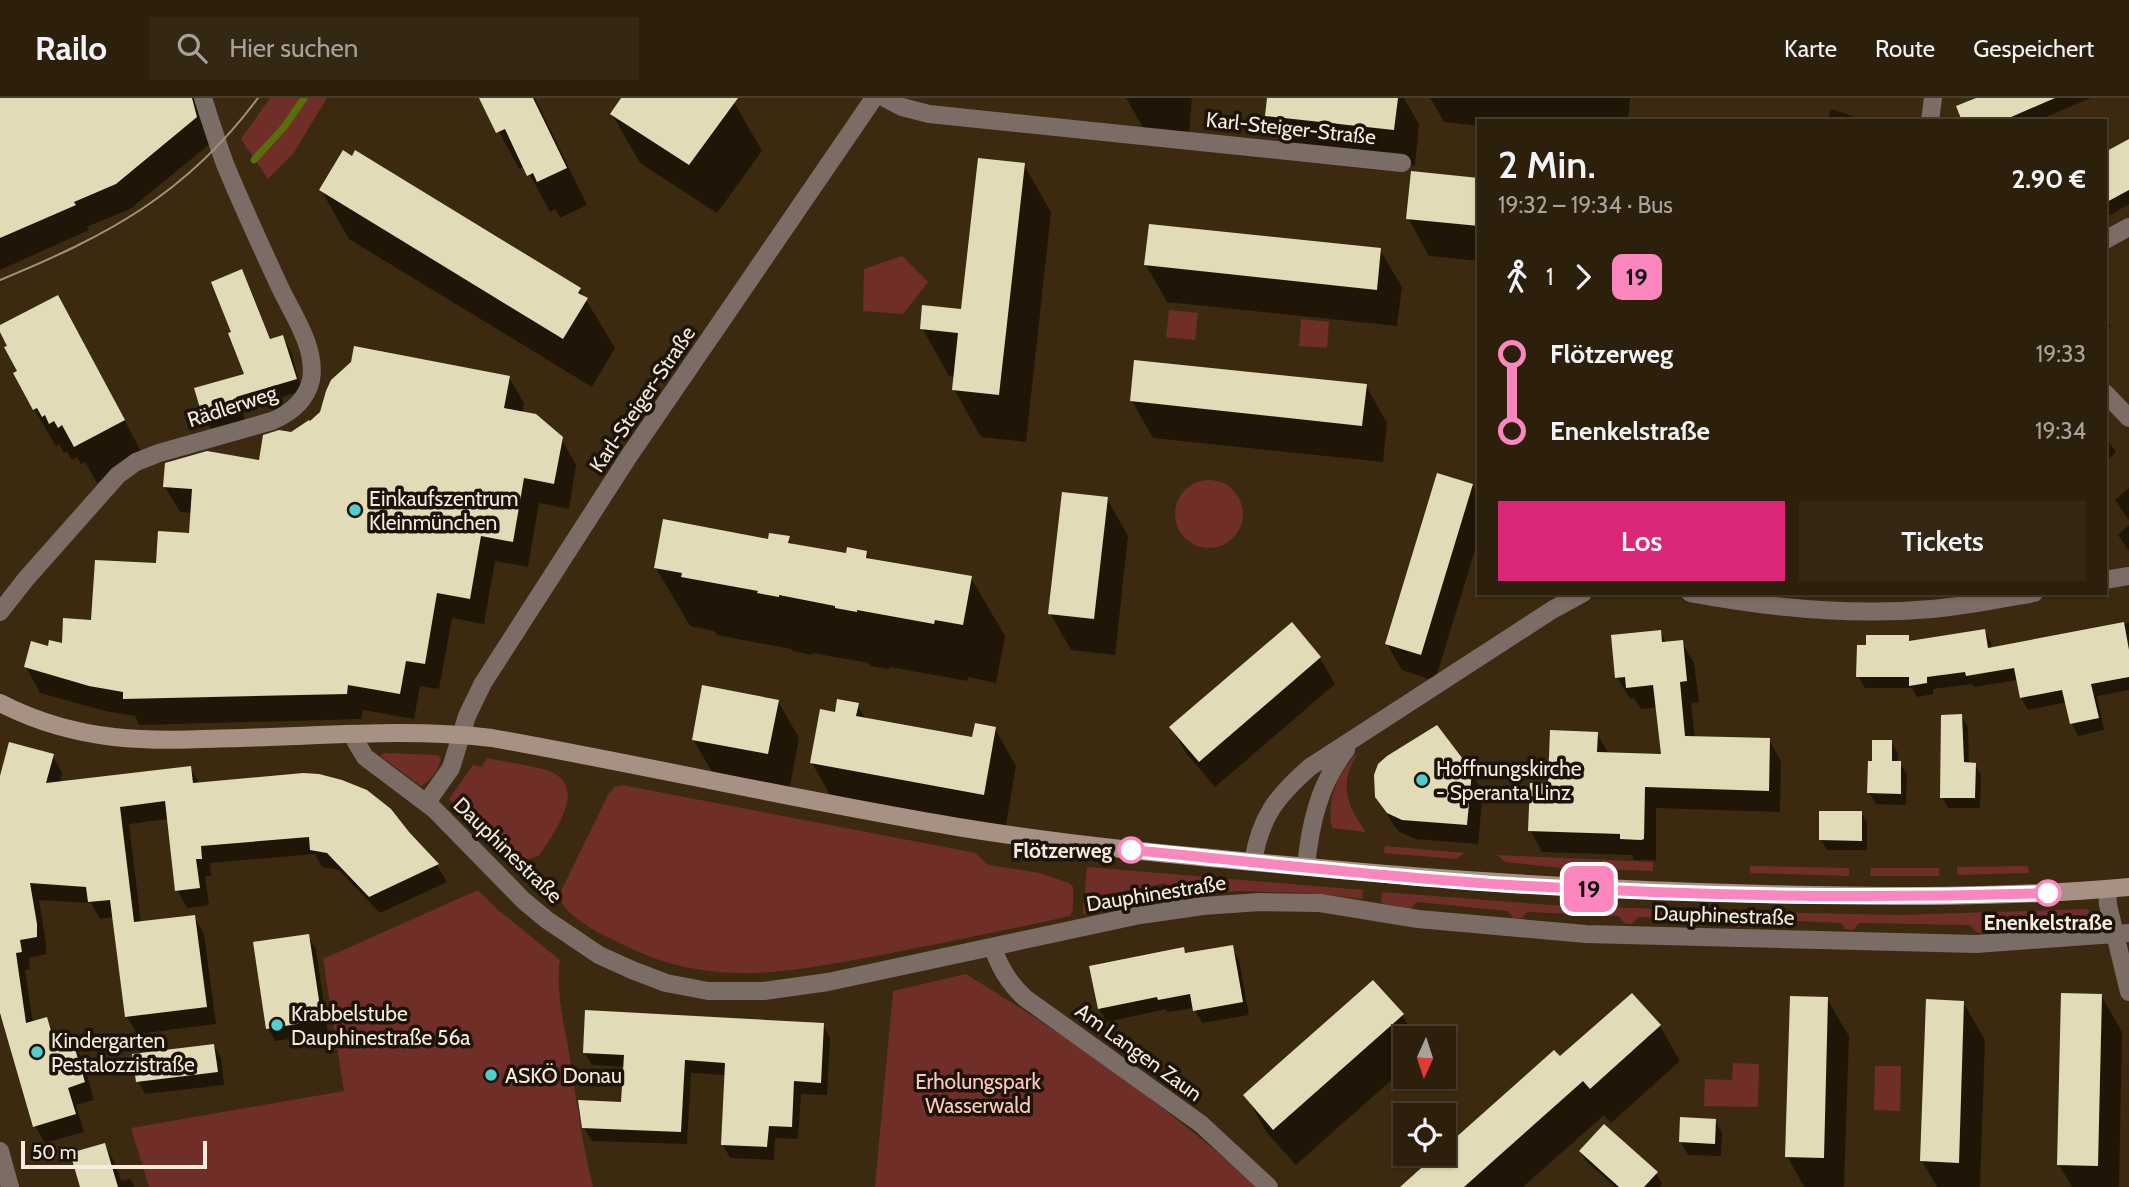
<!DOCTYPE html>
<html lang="de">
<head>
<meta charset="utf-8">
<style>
  body { margin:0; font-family:Cabin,sans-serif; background:#342815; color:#f1f3f6; height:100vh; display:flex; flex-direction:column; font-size:26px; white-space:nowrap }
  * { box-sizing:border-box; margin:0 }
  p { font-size:23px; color:#a6a39d }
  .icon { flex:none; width:38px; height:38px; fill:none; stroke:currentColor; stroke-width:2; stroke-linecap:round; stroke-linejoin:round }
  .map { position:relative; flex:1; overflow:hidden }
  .sheet { position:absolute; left:1477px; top:21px; width:630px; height:476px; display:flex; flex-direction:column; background:#2c200c; border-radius:0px; box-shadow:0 2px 5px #0004,0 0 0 2px #483e2d }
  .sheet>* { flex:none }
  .badge { padding:0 14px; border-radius:10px; font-size:24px; line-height:46px }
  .needle { width:46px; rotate:183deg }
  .controls { position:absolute; left:1393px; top:928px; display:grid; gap:14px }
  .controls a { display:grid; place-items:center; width:63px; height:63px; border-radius:0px; background:#2c200c; box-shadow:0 2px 5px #0004,0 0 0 2px #483e2d; font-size:35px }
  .scale { position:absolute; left:21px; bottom:18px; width:186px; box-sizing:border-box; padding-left:7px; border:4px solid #f6ebdc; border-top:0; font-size:19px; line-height:24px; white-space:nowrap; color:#f6ebdc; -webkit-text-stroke:5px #1c1409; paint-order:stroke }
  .map>.badge { position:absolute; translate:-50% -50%; box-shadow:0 0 0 4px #fff }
  .legs { display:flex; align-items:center; gap:10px; height:77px; padding:0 21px; font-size:23px }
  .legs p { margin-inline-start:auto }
  .headline { display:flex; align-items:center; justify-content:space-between; height:119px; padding:0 21px }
  h1 { font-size:38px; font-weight:600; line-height:52px }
  .button { display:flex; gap:14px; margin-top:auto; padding:14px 21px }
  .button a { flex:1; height:80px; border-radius:0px; background:#db2777; color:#fff; font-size:28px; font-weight:600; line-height:80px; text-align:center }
  .button a+a { background:#342815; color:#f1f3f6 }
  ul { padding:0 21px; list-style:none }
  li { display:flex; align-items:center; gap:24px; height:77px; font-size:26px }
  li i { display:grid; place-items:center; width:10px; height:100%; margin:0 9px; background:currentColor }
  li i::after { content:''; width:18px; height:18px; margin:-9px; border:5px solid; border-radius:50%; background:#2c200c }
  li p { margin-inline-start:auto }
  li:first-child i { background:linear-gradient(#0000 50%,currentColor 0) }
  li:last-child i { background:linear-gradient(currentColor 50%,#0000 0) }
  header { display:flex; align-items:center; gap:42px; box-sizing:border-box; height:98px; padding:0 35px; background:#2c200c; border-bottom:2px solid #483e2d }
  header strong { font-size:33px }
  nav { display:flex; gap:38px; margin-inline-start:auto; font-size:24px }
  .search { width:490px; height:63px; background:#342815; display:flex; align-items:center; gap:18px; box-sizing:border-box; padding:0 24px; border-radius:0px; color:#a6a39d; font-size:26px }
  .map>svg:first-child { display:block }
  .green { fill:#702e29 }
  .shadow { fill:#0007 }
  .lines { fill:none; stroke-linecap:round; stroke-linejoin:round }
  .stream { stroke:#577108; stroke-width:7 }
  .building { fill:#e1dbb8 }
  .street { stroke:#7b6d66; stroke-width:18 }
  .secondary { stroke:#a79185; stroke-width:18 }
  .tram { stroke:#9f927d; stroke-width:2 }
  .line-1-casing { stroke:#fff; stroke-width:16 }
  .line-1 { stroke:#fc87bf; stroke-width:10 }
  .poi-dot { fill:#52cdcf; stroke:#1c1409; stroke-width:2.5 }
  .stop-1-dot { fill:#fff; stroke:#fc87bf; stroke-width:3.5 }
  .labels { text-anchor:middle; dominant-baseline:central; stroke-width:7; stroke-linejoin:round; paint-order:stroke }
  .street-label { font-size:21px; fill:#f6ebdc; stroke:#1c1409 }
  .poi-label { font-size:21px; fill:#f6ebdc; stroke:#1c1409; text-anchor:start }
  .stop-label { font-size:21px; font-weight:bold; fill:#f6ebdc; stroke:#1c1409; text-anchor:end }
  .park-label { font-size:21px; fill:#fdc8c1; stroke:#1c1409 }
</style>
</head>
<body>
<header>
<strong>Railo</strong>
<div class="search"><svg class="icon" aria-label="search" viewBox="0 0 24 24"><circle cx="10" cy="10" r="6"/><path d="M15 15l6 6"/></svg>Hier suchen</div>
<nav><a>Karte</a><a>Route</a><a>Gespeichert</a></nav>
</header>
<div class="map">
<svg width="2129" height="1089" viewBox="0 0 2129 1089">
  <rect width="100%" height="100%" fill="#3b2a10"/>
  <path class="green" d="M270,0H327L293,56L268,81L241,41Z
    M902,158L928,184L903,216L863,213L864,171Z
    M1169,212L1198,215L1195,242L1166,239Z
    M1301,221L1329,224L1327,250L1299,248Z
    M1175 416a34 34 0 1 1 68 0a34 34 0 1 1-68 0Z
    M1360,653C1338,682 1345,706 1366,734L1332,730C1326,701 1338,673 1360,653Z
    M384,655L438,657L441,660C440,670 430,684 421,688L380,658Z
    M487,660C504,664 536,668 551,674C589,690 552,737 539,758L522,763L507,757L449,701L473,667L482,669Z
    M622,687L976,755L988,767L1040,775L1069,785L1073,789V812L1070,818C1007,832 944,845 881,857C821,868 757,882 696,871C662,866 631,851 601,836C591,831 563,813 561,802C561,800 561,793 562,791L609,695L615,689Z
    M1385,748L1465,755L1456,761L1384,755Z
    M1497,757L1653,764V773L1561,770L1505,764Z
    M1750,768L1849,770V778L1750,775Z
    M2028,768L2029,775L1957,777V769Z
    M1087,769L1363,792L1362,801L1310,795L1237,793L1169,800L1166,785L1093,799L1095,814L1083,816Z
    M1871,770H1939V778H1870Z
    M478,792L497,811L560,862C555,892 564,925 569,954C576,999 582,1045 593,1089H149L131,1030L344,993L323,861Z
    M1382,794L1564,808L1806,815L1899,817L2088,811L2090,815C2088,827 2078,826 2067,827L2062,821L1989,827L1984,835L1976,834L1970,827L1859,825L1854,832L1845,831L1841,825L1749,821L1744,829H1735L1730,821L1638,819L1632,826L1624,825L1619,818L1527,814L1522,820H1513L1508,813L1416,804L1411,811L1381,805Z
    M966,876C1069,939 1168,1008 1257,1089H875L893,893Z
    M1733,965L1759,966L1758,1009L1704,1008L1705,981L1732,982Z
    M1875,968H1901L1900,1013L1874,1012Z"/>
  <path class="shadow" d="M0,0H198L211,45L130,111L87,129L89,132L0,172Z
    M481,0H535L587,107L560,120L555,111L550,114L525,68L519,71Z
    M623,0H728L734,4L762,53L717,115L640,65L612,16Z
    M1126,0H1192L1189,35L1143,30Z
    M1269,0H1404L1419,26L1415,68L1288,55L1267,18Z
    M1430,0H1630L1628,23H1479V28L1444,24Z
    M1981,0H2091L2036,23H1964Z
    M1831,11L1865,22L1866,23H1827Z
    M2129,43V106L2105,120V80Z
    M1024,67L1051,114L1026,344L981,339L954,291L955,279L949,278L922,230L962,213Z
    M1479,82V163L1429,158L1408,120Z
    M321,92L580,192L615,250L592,289L349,141Z
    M1380,152L1402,189L1397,228L1167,204L1146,167Z
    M242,174L248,185L271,242L283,239L290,251L302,293L242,311L245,322L211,331L205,320L196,291L246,277L233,235Z
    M2105,218L2111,228L2105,231Z
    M0,229L79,236L144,359L97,385L85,364L81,366L77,359L72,362L67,354L64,355L59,346L56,348L34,311L10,248Z
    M509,279L524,305L522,315L561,340L576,367L569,411L539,405L528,469L495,463L484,526L452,520L439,591L420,588L414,621L363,612L361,621L139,627L135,618L105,613L40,595L26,569L49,550L64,548L191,437L192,415L180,414L165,389L260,364L291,336Z
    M1366,288L1387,325L1383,364L1153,340L1132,303Z
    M2105,339L2116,354L2105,365Z
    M1472,387L1479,399V439L1435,583L1402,572L1387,546Z
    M2129,390V422L2115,402Z
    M1107,401L1128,438L1115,557L1071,552L1050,515Z
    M2129,427V453L2118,437Z
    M788,440L793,448L848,457L866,454L871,463L971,480L1005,538L996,585L968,579L967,583L890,569L889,571L870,568L869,565L812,555V557L793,553L791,551L717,537L714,533L690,528L656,470Z
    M1820,495H1890V499Z
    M2129,525V592L2097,598L2104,632L2078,638L2072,626L2067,604L2028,612L2021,600L2018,582L1974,589L1972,586L1933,591V596L1917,599L1912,590H1865L1858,578L1908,539L1911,544L1984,532L1991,544L1992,551Z
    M1660,534L1667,545L1682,544L1694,565L1699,604L1691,605L1695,640L1769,642L1781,663L1780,714L1656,710V762H1634L1632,757L1542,754L1530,732L1550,688L1597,636L1609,656L1663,658L1657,609L1641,611L1634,600L1630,601L1617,579Z
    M1320,560L1335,586L1215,689L1186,655L1171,629Z
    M778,603L799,640L789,693L715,679L693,641Z
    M857,607L866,621L973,641L995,631L1016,668L1005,733L833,702L812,665L836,616Z
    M1961,618L1968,629L1969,666H1975L1981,677L1980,710H1948L1942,699Z
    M1891,644L1898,655L1897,665H1900L1907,677L1906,707L1876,706L1869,695L1874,665Z
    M52,657L62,675L60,685L190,670L200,686L407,735L437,767L447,784L380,815L339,772L322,769L315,756L210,765L211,778H205L209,807L187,810L177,792L168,721L129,726L141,825L194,818L204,836L216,926L137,936L127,919L114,819L100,821L91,805L39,802L46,845V856L29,860L30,871L25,872L33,925L47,921L59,947L72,943L82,960L94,1002L76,1007L84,1034L45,1045L35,1028L3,919H0V684Z
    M1471,674L1483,694L1478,746L1415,741L1400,734L1394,728L1377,698Z
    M1861,715L1867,725V752H1827L1821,742Z
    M308,838L316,851L328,935L275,943L268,930Z
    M1232,849L1239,862L1249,917L1202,925L1194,910L1167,914L1166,911L1107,924L1099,911L1183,851L1187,856Z
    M1632,897L1660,928L1680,963L1611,1025L1604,1017L1523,1089H1403L1444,1055V1052L1554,954L1560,961Z
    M2101,897L2122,934L2119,1089H2072L2059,1067Z
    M1827,901L1849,938L1844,1089H1804L1787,1058Z
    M1963,904L1985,942L1980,1089H1937L1922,1063Z
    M1402,917L1416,940H1405V970L1296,1067L1267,1035L1246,998Z
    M823,927L830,940L827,997L801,996L798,1041L775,1040L774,1062L730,1060L723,1047L726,977L691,975L687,1046L592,1043L584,1030L623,1006L625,969L592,967L584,954Z
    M214,947L221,960L224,987L145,996L138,983Z
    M1715,1022L1722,1035L1721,1058L1688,1057L1681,1044Z
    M105,1047L116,1067L121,1083L130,1081L135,1089H82Z
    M1581,1054L1656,1075L1662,1086L1660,1089H1615L1587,1064Z"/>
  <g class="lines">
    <path class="stream" d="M254,62L285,28L304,0"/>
  </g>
  <path class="building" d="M0,0H192L197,19L116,86L74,104L76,107L0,140Z
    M479,0H533L567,70L537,84L533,75L527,78L505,31L496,35Z
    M621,0H738L689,67L610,16Z
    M1267,0H1398L1394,32L1265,18Z
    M1976,0H2055L2002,23H1962L1956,8Z
    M2129,41V92L2105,105V54Z
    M343,52L352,58L355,52L581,190L578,195L588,200L563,241L319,92Z
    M978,60L1025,65L999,297L952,292L958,235L920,231L922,207L961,211Z
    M1411,73L1479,80V128L1406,121Z
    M1149,126L1381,150L1377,192L1144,167Z
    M242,171L270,241L283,237L297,281L236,299L240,310L203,320L194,290L244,276L228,235L231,234L211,184Z
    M58,197L125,322L74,349L62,327L58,330L54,323L49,326L45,317L42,319L37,310L33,312L13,275L17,273L4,249L7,248L0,234V227Z
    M354,248L510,278L504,310L536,316L563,339L554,386L524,380L513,444L481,438L470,501L437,495L425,566L406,563L400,596L348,587L347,596L123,601V594L89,588L24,569L31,543L48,548L49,542L62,545L63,520L91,522L95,462L156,465L158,433L189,435L192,391L163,389L165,365L207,353L259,362L263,337L279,332L291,334L309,322L310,323L320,314L326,293L331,282L351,264Z
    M1134,262L1367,286L1362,328L1130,303Z
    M1437,375L1473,386L1421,557L1385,546Z
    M1062,394L1108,399L1094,521L1048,516Z
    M663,421L768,441L769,435L790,438L788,445L846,455L847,449L867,453L866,460L972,478L963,527L935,522L934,526L857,512V514L835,510V508L779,497V499L757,495L758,493L681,479L682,475L654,470Z
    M1292,524L1321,559L1199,664L1169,629Z
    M2124,524L2129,552V579L2091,586L2099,620L2070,626L2062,592L2020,600L2014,570L1966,578L1965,574L1927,579V585L1909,588V579H1856L1857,547H1866V537H1909V543L1985,531L1988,550Z
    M1661,532L1662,544L1683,542L1687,583L1680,584L1685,638L1770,640L1769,693L1645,689L1644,741L1641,742L1620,741V736L1528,733L1530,685L1548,686L1550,632L1598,634L1597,654L1661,656L1653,587L1626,590L1625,579L1615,580L1611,537Z
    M702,587L779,602L768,656L692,642Z
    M837,601L859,605L856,618L972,639L975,625L996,629L984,697L810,665L820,611L835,614Z
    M1962,616L1964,664L1976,665L1975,700H1940L1941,617Z
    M1437,627L1472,673L1467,727L1402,722L1387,715L1375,699L1374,677L1378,666L1387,658Z
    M1872,642H1892V663H1901V696L1867,695L1868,663H1872Z
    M9,644L54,656L46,685L191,668L193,685L303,675L319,676L342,682L367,692L391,711L409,734L439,766L369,799L327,755L310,752L309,739L201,748L202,761H196L200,790L175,793L165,703L120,709L134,824L195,817L207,909L125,919L110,802L88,804L86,789L30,785L37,826V839L20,842L22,854L16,855L26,925L47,919L55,946L72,941L85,984L68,990L76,1016L33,1029L0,915V678Z
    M1819,713H1862V743L1819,742Z
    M309,836L322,922L266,931L253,844Z
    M1233,847L1243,904L1193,913L1190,896L1158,902L1157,899L1098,911L1089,868L1184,849L1185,855Z
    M1373,882L1404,916L1273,1032L1243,997Z
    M1632,895L1661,927L1590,991L1583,983L1464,1089H1400L1438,1055H1444V1050L1554,952L1560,958Z
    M2061,895L2102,896L2098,1068L2057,1067Z
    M1790,898L1828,899L1824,1060L1785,1059Z
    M1926,901L1964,903L1959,1065L1920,1063Z
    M585,912L824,925L821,985L794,983L792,1029L769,1028L767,1049L721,1047L725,965L685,962L681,1034L582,1030L578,1002L621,1004L624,957L583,955Z
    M214,946L218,974L136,984L132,956Z
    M1680,1019L1716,1021L1715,1046L1679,1044Z
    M1604,1026L1658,1074L1644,1089H1619L1579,1053Z
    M105,1045L118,1089H80L70,1055Z"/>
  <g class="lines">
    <path class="street" d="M885,0L902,9L929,16L1402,65
      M1930,23L1933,0
      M2105,142L2129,129
      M2105,295L2129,320
      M2105,482L2129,478
      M1690,495C1769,510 1853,518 1932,511C1966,508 2000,501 2034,495
      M0,514L25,482L118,377L136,364L159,355L272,323C291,315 306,303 311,282C317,248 290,213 277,183C259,144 241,105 225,66C217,44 210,22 203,0
      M354,636L356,644L365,659L434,711L524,803L547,822L599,857L632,872L666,885L708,893H764L828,884L1140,817L1203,808L1260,804L1320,805L1418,821L1586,836L1976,846L2129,835
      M427,704L451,670L467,618L483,585L629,358L874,0
      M1253,764C1260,719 1277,698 1310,669L1552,512L1583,495
      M1306,769C1310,727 1319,686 1346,652
      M2107,791L2108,807L2129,894
      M993,849C999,870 1009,885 1025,900L1201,1026L1269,1089
      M0,1053L10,1089"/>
    <path class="secondary" d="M0,605C82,647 152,643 240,640C324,638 408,630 492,640C649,668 806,704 964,730C1081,749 1200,759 1318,770C1467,784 1615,792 1765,796C1886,799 2008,800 2129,789"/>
    <path class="tram" d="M0,182C107,138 187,96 258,0"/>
  </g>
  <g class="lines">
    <g class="line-1-casing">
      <path id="line-1" d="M1131,752C1257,764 1383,779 1510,787C1688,798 1869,801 2048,795"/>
    </g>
    <use href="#line-1" class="line-1"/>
  </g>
  <g class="poi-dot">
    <circle cx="355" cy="412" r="7"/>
    <circle cx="1422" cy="682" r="7"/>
    <circle cx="277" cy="927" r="7"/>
    <circle cx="37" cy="954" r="7"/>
    <circle cx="491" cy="977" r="7"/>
  </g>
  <g class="stop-1-dot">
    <circle cx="1131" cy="752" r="12"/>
    <circle cx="2048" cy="795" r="12"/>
  </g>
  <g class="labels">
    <g class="street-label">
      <text transform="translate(1291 30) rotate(6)">Karl-Steiger-Straße</text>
      <text transform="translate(642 301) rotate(-56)">Karl-Steiger-Straße</text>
      <text transform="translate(232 308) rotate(-18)">Rädlerweg</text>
      <text transform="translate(508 752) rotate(44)">Dauphinestraße</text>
      <text transform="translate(1156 795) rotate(-9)">Dauphinestraße</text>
      <text transform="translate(1724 817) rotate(2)">Dauphinestraße</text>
      <text transform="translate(1139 954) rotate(36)">Am Langen Zaun</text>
    </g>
    <g class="poi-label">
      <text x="369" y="400">Einkaufszentrum<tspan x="369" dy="24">Kleinmünchen</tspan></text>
      <text x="1436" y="670">Hoffnungskirche<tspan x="1436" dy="24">- Speranta Linz</tspan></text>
      <text x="291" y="915">Krabbelstube<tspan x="291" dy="24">Dauphinestraße 56a</tspan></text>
      <text x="51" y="942">Kindergarten<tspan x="51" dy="24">Pestalozzistraße</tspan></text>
      <text x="505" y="977">ASKÖ Donau</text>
    </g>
    <g class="stop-label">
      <text x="1112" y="752">Flötzerweg</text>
      <text x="2048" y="824" text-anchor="middle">Enenkelstraße</text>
    </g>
    <g class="park-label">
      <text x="978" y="983">Erholungspark<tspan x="978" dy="24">Wasserwald</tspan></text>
    </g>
  </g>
</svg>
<div class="controls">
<a><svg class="needle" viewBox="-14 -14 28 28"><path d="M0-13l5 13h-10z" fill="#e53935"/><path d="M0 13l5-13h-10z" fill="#a6a39d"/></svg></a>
<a><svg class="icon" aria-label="locate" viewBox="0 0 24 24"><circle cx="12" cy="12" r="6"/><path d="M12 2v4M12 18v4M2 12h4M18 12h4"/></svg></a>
</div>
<div class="scale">50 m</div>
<b class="badge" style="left:1589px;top:791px;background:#fc87bf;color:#111">19</b>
<section class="sheet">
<div class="headline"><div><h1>2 Min.</h1><p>19:32 – 19:34 · Bus</p></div><b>2.90 €</b></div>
<div class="legs"><svg class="icon" aria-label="walk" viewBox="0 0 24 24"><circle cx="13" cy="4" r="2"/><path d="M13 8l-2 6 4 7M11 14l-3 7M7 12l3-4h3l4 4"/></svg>1<svg class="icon" aria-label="forward" viewBox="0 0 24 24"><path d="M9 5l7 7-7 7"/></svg><b class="badge" style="background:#fc87bf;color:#111">19</b></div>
<ul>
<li><i style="color:#fc87bf"></i><b>Flötzerweg</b><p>19:33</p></li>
<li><i style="color:#fc87bf"></i><b>Enenkelstraße</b><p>19:34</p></li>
</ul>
<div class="button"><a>Los</a><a>Tickets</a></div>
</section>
</div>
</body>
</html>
